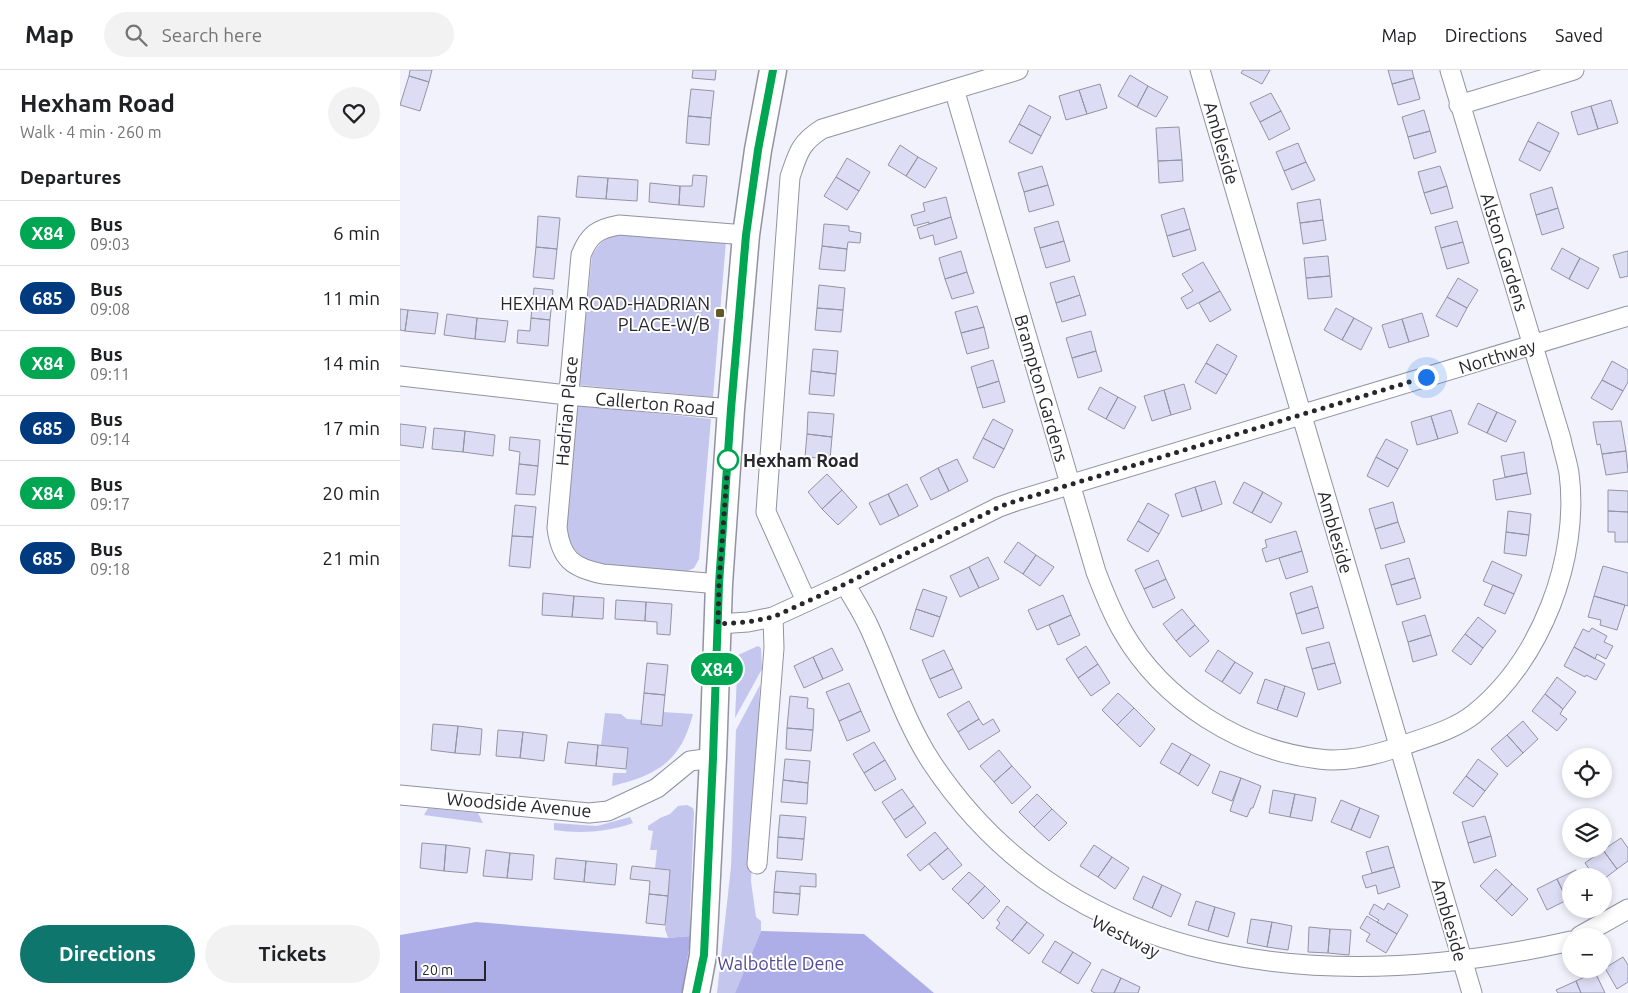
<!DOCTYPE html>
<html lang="en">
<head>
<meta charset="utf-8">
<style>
  body { margin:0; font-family:Ubuntu,sans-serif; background:#f2f2f2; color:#202124; height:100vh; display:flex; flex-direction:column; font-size:19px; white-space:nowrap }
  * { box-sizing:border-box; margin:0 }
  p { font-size:16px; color:#757577 }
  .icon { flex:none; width:28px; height:28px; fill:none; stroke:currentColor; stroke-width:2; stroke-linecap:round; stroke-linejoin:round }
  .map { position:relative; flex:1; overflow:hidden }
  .drawer { display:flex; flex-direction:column; background:#fff; width:400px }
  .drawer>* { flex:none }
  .badge { padding:0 10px; border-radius:16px; font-size:18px; line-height:32px }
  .tools { position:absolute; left:1162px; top:678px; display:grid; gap:10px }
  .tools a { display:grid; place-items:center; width:50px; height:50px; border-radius:50%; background:#fff; box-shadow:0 2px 8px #0003; font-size:25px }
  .scale { position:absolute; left:15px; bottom:12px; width:71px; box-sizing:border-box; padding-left:5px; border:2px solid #26262c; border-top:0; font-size:14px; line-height:18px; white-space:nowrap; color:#26262c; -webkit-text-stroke:4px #fff; paint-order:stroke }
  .you { position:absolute; width:25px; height:25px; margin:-12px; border:4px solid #fff; border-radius:50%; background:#1a73e8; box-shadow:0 0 0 8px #1a73e833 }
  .map>.badge { position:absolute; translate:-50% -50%; box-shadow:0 0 0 2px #fff }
  h2 { padding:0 20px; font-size:19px; line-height:45px }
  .round { display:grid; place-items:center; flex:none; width:52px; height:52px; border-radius:26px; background:#f2f2f2 }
  .headline { display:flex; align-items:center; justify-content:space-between; height:85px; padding:0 20px }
  h1 { font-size:24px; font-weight:700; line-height:38px }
  .cta { display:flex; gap:10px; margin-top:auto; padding:10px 20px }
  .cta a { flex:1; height:58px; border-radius:30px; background:#0f766e; color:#fff; font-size:20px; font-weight:700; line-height:58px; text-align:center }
  .cta a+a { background:#f2f2f2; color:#202124 }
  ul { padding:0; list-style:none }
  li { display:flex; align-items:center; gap:15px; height:65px; padding:0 20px; border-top:1px solid #e0e0e0 }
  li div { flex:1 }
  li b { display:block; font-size:19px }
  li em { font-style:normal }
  li .badge { min-width:55px; font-weight:700; text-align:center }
  header { display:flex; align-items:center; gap:30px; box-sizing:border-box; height:70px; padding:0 25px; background:#fff; border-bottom:1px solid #e0e0e0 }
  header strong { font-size:24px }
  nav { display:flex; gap:28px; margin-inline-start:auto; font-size:18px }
  .search { width:350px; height:45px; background:#f2f2f2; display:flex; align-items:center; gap:12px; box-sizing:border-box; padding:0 18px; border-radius:28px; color:#757577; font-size:19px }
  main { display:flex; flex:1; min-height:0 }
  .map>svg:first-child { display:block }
  .green { fill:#c4c6ed }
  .forest { fill:#adaee8 }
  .building { fill:#dcddf5; stroke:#9394a3 }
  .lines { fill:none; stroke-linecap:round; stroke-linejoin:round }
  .minor-casing { stroke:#9292a2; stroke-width:21 }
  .secondary-casing { stroke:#9292a2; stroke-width:29 }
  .minor { stroke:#fff; stroke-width:19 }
  .secondary { stroke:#fff; stroke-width:26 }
  .line-casing { stroke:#fff; stroke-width:11 }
  .line { stroke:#00a651; stroke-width:8 }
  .walk { stroke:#26262c; stroke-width:5; stroke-dasharray:0 9 }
  .poi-dot { fill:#605b28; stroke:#fff; stroke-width:2 }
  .stop-dot { fill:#fff; stroke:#00a651; stroke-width:2.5 }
  .labels { text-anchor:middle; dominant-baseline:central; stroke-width:4; stroke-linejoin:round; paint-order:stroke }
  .street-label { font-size:18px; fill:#26262c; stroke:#fff }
  .poi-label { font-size:18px; fill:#26262c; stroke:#fff; text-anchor:end }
  .stop-label { font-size:18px; font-weight:bold; fill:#26262c; stroke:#fff; text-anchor:start }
  .park-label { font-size:18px; fill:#504b92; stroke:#fff }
</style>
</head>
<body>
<header>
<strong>Map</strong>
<div class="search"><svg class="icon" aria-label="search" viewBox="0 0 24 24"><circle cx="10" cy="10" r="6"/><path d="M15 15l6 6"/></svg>Search here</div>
<nav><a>Map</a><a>Directions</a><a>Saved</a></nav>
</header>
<main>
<section class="drawer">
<div class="headline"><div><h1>Hexham Road</h1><p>Walk · 4 min · 260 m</p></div><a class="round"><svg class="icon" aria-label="heart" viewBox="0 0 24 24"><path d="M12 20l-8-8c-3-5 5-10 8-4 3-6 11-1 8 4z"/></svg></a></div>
<h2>Departures</h2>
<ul>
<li><span class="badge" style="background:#00a651;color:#fff">X84</span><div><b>Bus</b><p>09:03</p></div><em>6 min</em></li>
<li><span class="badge" style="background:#003b80;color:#fff">685</span><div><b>Bus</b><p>09:08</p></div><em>11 min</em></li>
<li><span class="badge" style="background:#00a651;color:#fff">X84</span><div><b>Bus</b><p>09:11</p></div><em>14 min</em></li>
<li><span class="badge" style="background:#003b80;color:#fff">685</span><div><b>Bus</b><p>09:14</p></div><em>17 min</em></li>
<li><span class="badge" style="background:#00a651;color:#fff">X84</span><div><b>Bus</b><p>09:17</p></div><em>20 min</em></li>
<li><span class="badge" style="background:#003b80;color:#fff">685</span><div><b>Bus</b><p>09:18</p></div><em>21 min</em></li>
</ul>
<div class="cta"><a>Directions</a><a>Tickets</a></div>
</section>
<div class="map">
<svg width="1228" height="923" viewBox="0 0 1228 923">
  <rect width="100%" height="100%" fill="#f2f2fc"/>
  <path class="green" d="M218,164L326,171L313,327L179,315L192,186C199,173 204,168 218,164Z
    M177,335L311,349L299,489L294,498L284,503C261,500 206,500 188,490C182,487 174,481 171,474C167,466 167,456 167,447Z
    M358,576L361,578L362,599L335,648L338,585Z
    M360,615L351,811L356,847L361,851V861L335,923H317L331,797L336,660Z
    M263,642L293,644C281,691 258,705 212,716L213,703H226L228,678L201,675L205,643L221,644L227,649L242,650L262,656Z
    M287,735L293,738L294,742L290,845L291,866L268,868L265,859L270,800L255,798L257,780H250L253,761L248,760V756L260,748L270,744L278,736Z
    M28,738L78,743L83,753L24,745Z
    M230,747L233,753C208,762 180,764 154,760V753L197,756Z"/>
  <path class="forest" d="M76,852L268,868L291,866L282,923H0V865Z
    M361,861L464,864L534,923H335Z"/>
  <path class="building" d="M10,0H32L29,12L9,6Z
    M293,0H316L315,10L292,8Z
    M843,0H870L862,14L841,3Z
    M988,0H1012L1014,8L992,14Z
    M730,5L748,16L737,37L718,26Z
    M9,6L29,12L20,41L0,35Z
    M1014,8L1020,29L998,35L992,14Z
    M700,14L707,38L687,44L679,20Z
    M748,16L768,27L756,47L737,37Z
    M291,19L314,21L311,48L288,46Z
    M679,20L687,44L666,50L659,26Z
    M871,23L881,41L860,52L850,33Z
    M1211,30L1218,53L1198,59L1191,36Z
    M629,35L651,47L641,66L619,54Z
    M1191,36L1198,59L1178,65L1171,42Z
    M1024,40L1030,61L1008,67L1002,47Z
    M881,41L890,59L869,70L860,52Z
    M288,46L311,48L309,75L286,73Z
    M1138,52L1159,63L1150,82L1128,71Z
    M619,54L641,66L632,84L609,72Z
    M779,57L782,90L758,91L756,58Z
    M1030,61L1036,82L1014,89L1008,67Z
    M1128,71L1150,82L1140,101L1119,90Z
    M898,73L906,92L884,101L876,82Z
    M500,75L518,87L506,106L488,95Z
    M518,87L537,98L525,118L506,106Z
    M447,88L470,102L459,121L436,107Z
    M782,90L783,111L759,113L758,91Z
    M906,92L915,110L892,120L884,101Z
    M642,96L648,115L624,122L618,103Z
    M1040,96L1047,116L1024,123L1018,102Z
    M293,105L307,106L304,137L279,135L280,116H292Z
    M178,106L208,108L206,129L176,127Z
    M436,107L459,121L447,140L424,126Z
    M208,108L238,110L237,131L206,129Z
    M250,113L280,116L279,135L249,132Z
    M648,115L654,135L629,142L624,122Z
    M1047,116L1053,138L1031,144L1024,123Z
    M1152,117L1158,138L1136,145L1130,124Z
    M546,127L551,147L529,154V152L514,156L511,145L525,141L523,133Z
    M920,129L923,150L900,153L897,133Z
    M784,138L790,159L767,166L761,145Z
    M1158,138L1164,158L1142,165L1136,145Z
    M138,146L160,148L157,179L136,177Z
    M551,147L557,168L535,175L533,165L520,169L517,158Z
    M923,150L926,170L903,174L900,153Z
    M658,151L664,171L640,178L634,158Z
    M1057,151L1063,172L1041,178L1035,157Z
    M424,154L449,156V161L461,163L460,173L448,172L447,179L422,176Z
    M790,159L796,180L773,187L767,166Z
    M664,171L670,191L646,198L640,178Z
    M1063,172L1069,193L1047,199L1041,178Z
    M422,176L447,179L445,201L419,199Z
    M136,177L157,179L154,209L133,207Z
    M1162,178L1180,188L1169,209L1151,199Z
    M561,181L567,202L545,209L539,188Z
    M1228,181V206L1220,208L1213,185Z
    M928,186L930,206L906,208L904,188Z
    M1180,188L1199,198L1188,219L1169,209Z
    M803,192L820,221L787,239L781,228L793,221L782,204Z
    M567,202L574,223L552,229L545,209Z
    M674,206L680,225L656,233L650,213Z
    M930,206L932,227L908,229L906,208Z
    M1058,208L1078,220L1067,238L1047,227Z
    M419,215L445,218L443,240L417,238Z
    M134,218L153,220L150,250L131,248Z
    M820,221L831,240L810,252L799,233Z
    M680,225L686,245L662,252L656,233Z
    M1047,227L1067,238L1057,257L1036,246Z
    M577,236L584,257L561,263L555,242Z
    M417,238L443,240L441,262L415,260Z
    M936,238L954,248L942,270L924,260Z
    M0,239L8,240L5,261L0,260Z
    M8,240L38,243L35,264L5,261Z
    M1022,243L1029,266L1009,272L1002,249Z
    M47,244L77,248L75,269L44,265Z
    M77,248L108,251L105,272L75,269Z
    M131,248L150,250L148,276L117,273L118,260L130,261Z
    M954,248L972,258L961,280L942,270Z
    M1002,249L1009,272L989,278L982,255Z
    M584,257L589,278L567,284L561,263Z
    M691,261L696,281L672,288L666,268Z
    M817,274L837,286L827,305L806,293Z
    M413,279L438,281L436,304L411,301Z
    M696,281L702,301L678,308L672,288Z
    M593,290L599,311L577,318L571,297Z
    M1212,291L1228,300V312L1223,321L1202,310Z
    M806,293L827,305L816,324L795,312Z
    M411,301L436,304L434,326L409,324Z
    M1202,310L1223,321L1212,340L1191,328Z
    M599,311L605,332L583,338L577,318Z
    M784,314L791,339L771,345L764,320Z
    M700,317L718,327L706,349L688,339Z
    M764,320L771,345L752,351L744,326Z
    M718,327L736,337L724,359L706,349Z
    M1078,333L1097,342L1087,363L1068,354Z
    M1051,340L1058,363L1038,369L1031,346Z
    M408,342L434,344L432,367L407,364Z
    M1097,342L1116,351L1106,372L1087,363Z
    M1031,346L1038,369L1017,375L1011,352Z
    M593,349L613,360L604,379L583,368Z
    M1221,351L1226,381L1202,384L1200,374L1197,375L1193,352Z
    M0,354L26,357L23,378L0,375Z
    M34,358L65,361L63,382L32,379Z
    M65,361L95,365L93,386L63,382Z
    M407,364L432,367L430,389L405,387Z
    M110,367L140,370L138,396L119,394L120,382L109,380Z
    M583,368L604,379L594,398L573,388Z
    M986,369L1008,380L998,399L976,387Z
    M1226,381L1228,402L1206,405L1202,384Z
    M1124,382L1127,403L1105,407L1101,386Z
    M976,387L998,399L988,417L967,406Z
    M557,389L568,411L549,421L538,398Z
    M119,394L138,396L135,425L116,424Z
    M538,398L549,421L531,430L520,408Z
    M1127,403L1131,424L1096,430L1093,410Z
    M427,404L442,420L422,439L408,422Z
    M815,411L822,434L802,441L795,417Z
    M844,412L863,422L852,443L833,433Z
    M507,414L518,436L499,446L488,424Z
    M795,417L802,441L782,447L775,424Z
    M442,420L457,437L438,455L422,439Z
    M1208,420L1228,421V442L1208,441Z
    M863,422L882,433L871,453L852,443Z
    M488,424L499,446L480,455L469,433Z
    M993,432L998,452L975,459L969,439Z
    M748,433L769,445L759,464L738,451Z
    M115,435L136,437L133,467L112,466Z
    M1108,441L1131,444L1129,465L1106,462Z
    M1208,441L1228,442V472H1215V462H1208Z
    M738,451L759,464L748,482L727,470Z
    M998,452L1005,472L981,479L975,459Z
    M896,461L902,481L866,492L862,479L867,477L865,470Z
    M1106,462L1129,465L1126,486L1104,483Z
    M112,466L133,467L130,498L109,496Z
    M618,472L636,485L623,504L604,492Z
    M902,481L908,502L886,509L879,488Z
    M636,485L654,497L640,516L623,504Z
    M588,487L599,509L579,518L569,497Z
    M1009,488L1015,508L991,515L985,495Z
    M758,490L766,509L744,519L735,500Z
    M1092,491L1122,505L1114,524L1083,511Z
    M1203,496L1228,503V536L1194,526Z
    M569,497L579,518L560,527L550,506Z
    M1015,508L1021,528L997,535L991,515Z
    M766,509L775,528L753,538L744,519Z
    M1093,515L1114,524L1105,544L1084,535Z
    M912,516L918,537L896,544L890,523Z
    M523,519L547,527L540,547L516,539Z
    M143,523L174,526L172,547L142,545Z
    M663,525L671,545L637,560L628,540Z
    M174,526L204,528L203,549L172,547Z
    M1194,526L1225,535L1217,560L1200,555L1201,550L1188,547Z
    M216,530L246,532L245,551L215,549Z
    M246,532L272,534L270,565L257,564V552L245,551Z
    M918,537L924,558L902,564L896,544Z
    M516,539L540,547L533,567L510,559Z
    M782,539L795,555L776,571L763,554Z
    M671,545L680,565L658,575L649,555Z
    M1025,545L1031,565L1008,572L1002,552Z
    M1078,547L1096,561L1083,578L1065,564Z
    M795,555L809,571L790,587L776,571Z
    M1192,558L1207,566L1204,572L1213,576L1206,589L1197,584L1195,589L1174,577L1183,559L1189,562Z
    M1065,564L1083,578L1071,595L1052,581Z
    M1031,565L1037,585L1013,592L1008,572Z
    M929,572L935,593L912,599L906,578Z
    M686,576L698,594L678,608L666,589Z
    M1174,577L1205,594L1196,610L1186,605L1185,607L1164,596Z
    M432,578L443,600L423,609L413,587Z
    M544,580L553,599L530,609L522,590Z
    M818,580L835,592L822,612L805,601Z
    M413,587L423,609L404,618L394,596Z
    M835,592L853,603L840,624L822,612Z
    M247,593L268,595L265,625L244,623Z
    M935,593L941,613L918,620L912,599Z
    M698,594L710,613L691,626L678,608Z
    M553,599L562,618L539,628L530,609Z
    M1157,607L1176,622L1163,639L1145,624Z
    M865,609L885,616L877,640L857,633Z
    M449,613L461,641L439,651L426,622Z
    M885,616L905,623L897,647L877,640Z
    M244,623L265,625L262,656L241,654Z
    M718,623L734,638L717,655L702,640Z
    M1145,624L1163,639L1160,644L1167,649L1157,661L1132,641Z
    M390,626L408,628L407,638L414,639L413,660L387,658Z
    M569,631L579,649L558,662L547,644Z
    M734,638L755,659L740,677L717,655Z
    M461,641L470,661L447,671L439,651Z
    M579,649L583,655L593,649L600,661L569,680L558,662Z
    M1123,651L1138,669L1123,683L1107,665Z
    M33,654L58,656L55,683L31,680Z
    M58,656L82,659L80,685L55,683Z
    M387,658L413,660L411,681L386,679Z
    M98,660L123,662L120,688L96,686Z
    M123,662L147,665L144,691L120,688Z
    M1107,665L1123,683L1107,697L1091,679Z
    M168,672L198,675L196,696L165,693Z
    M474,672L485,690L464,703L453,684Z
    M772,673L791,684L779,704L760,693Z
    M198,675L228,678L226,699L196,696Z
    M599,680L612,696L594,712L580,696Z
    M791,684L810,695L798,716L779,704Z
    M385,689L410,691L408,713L383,710Z
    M1078,689L1098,704L1085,721L1066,706Z
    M485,690L496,709L475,721L464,703Z
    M612,696L631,717L612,734L594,712Z
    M820,701L841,708L832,731L812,723Z
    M1066,706L1085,721L1073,737L1053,723Z
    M841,708L861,716L853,738H851L847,747L830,741Z
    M383,710L408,713L407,734L381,732Z
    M502,719L514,736L494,750L482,732Z
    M873,720L895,724L890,747L869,743Z
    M637,724L652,739L634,757L619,742Z
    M895,724L916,728L912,751L890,747Z
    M941,730L960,738L951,760L931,752Z
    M514,736L526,753L506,768L494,750Z
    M960,738L979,746L970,768L951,760Z
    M652,739L667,753L649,771L634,757Z
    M380,745L406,747L404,769L378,767Z
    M1085,746L1091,766L1068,773L1062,752Z
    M535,762L548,778L520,801L507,785Z
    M1091,766L1096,786L1074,793L1068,773Z
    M378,767L404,769L402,790L377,788Z
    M1221,768L1228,778V791L1217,799L1203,780Z
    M22,773L46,775L44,801L20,798Z
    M46,775L70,778L67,803L44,801Z
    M694,775L712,787L698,807L680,796Z
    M988,776L994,797L972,803L966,782Z
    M548,778L562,795L543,810L529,794Z
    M86,780L110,783L107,808L83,806Z
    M1203,780L1217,799L1204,809V806H1194L1185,793Z
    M110,783L134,785L132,810L107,808Z
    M712,787L729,798L715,819L698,807Z
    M156,788L186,791L184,812L154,809Z
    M186,791L217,794L215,815L184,812Z
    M232,796L270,800L268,826L249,824L250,811L230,809Z
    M994,797L1000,817L978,824L976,815L966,818L962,806Z
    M1096,799L1112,814L1096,831L1080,816Z
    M1176,800L1179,806H1171V828L1167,830L1157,809Z
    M376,801L416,804V817L400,816V824L374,822Z
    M569,802L585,816L568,834L552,819Z
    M743,806L762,815L752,838L733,829Z
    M1157,809L1167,830L1147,840L1137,819Z
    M1112,814L1128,829L1112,846L1096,831Z
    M762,815L781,824L771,847L752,838Z
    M585,816L600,831L583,849L568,834Z
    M374,822L400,824L398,845L373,843Z
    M249,824L268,826L265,855L246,853Z
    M796,831L815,837L808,861L788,855Z
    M988,833L1008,845L997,864L977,852L979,850L969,844L974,834L984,840Z
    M607,836L627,852L612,871L596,858L600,853L597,850Z
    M815,837L835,843L828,867L808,861Z
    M967,846L997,864L986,883L966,871L970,864L960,858Z
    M851,849L872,852L867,877L847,873Z
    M627,852L644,865L629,884L612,871Z
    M872,852L892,856L888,880L867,877Z
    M909,857L930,859L928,883L908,882Z
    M930,859L951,860L949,885L928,883Z
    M655,871L673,882L660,903L642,892Z
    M673,882L691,893L678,914L660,903Z
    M1223,887L1228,895V912L1217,919L1205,898Z
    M702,899L721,908L714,923H695L691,921Z
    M1195,902L1205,923H1181L1176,911Z
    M721,908L740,917L738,923H714Z
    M1176,911L1181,923H1158L1156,920Z"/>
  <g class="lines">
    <g class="minor-casing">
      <path id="minor" d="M800,0L1072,923
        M554,19L696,502C704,523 712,543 723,562C763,631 840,680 919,689C948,693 980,684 1007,674C1030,666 1055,659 1074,644C1141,590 1180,488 1169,403C1167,391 1163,380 1161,369L1050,0
        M1059,35L1174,0
        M0,306L167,325L331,339
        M319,514L203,504C173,498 161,489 157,458L181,185C189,165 197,159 219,155L346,165
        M445,514C453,528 463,543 470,559C490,603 505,652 532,693C676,909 938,923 1171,871
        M406,531L366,442L390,107C398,83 400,73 422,59L618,0
        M318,554L348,552L373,547L445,514L599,437L616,431L1228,246
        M0,725L189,743L208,741L257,718L290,691L313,688
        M357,794L374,578L373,547
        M1180,866L1228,839"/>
    </g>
    <g class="secondary-casing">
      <path id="secondary" d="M296,923L303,885L313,688L319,514L331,339L346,165L358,80L373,0"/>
    </g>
    <use href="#minor" class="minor"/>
    <use href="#secondary" class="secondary"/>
  </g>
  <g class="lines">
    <g class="line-casing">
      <path id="line" d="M296,923L304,885L313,688L319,514L331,339L346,165L358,80L373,0"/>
    </g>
    <use href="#line" class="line"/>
    <path class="walk" d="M328,390L319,514L318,554L348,552L373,547L445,514L599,437L616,431L1026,307"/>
  </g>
  <rect class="poi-dot" x="315" y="238" width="10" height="10" rx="2.5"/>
  <circle class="stop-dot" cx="328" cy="390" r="10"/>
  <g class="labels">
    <g class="street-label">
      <text transform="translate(822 73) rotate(74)">Ambleside</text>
      <text transform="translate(1105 182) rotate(73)">Alston Gardens</text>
      <text transform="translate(1097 286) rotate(-17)">Northway</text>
      <text transform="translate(642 318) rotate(74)">Brampton Gardens</text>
      <text transform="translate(255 333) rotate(5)">Callerton Road</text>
      <text transform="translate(166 341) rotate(-85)">Hadrian Place</text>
      <text transform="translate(936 462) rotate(74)">Ambleside</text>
      <text transform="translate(119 734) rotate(5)">Woodside Avenue</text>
      <text transform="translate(1050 850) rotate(74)">Ambleside</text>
      <text transform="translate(726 866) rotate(27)">Westway</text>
    </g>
    <g class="poi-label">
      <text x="310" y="233">HEXHAM ROAD-HADRIAN<tspan x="310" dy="21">PLACE-W/B</tspan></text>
    </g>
    <g class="stop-label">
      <text x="343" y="390">Hexham Road</text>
    </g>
    <g class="park-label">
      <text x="381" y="893">Walbottle Dene</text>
    </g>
  </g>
</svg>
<div class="tools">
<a><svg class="icon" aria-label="locate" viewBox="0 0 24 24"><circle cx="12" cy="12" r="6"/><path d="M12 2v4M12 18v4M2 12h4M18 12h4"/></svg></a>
<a><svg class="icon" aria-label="layers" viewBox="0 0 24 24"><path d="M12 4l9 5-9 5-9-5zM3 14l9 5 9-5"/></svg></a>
<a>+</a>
<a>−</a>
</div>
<div class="scale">20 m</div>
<div class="you" style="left:1026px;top:307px"></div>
<b class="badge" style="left:317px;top:599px;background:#00a651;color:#fff">X84</b>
</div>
</main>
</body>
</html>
